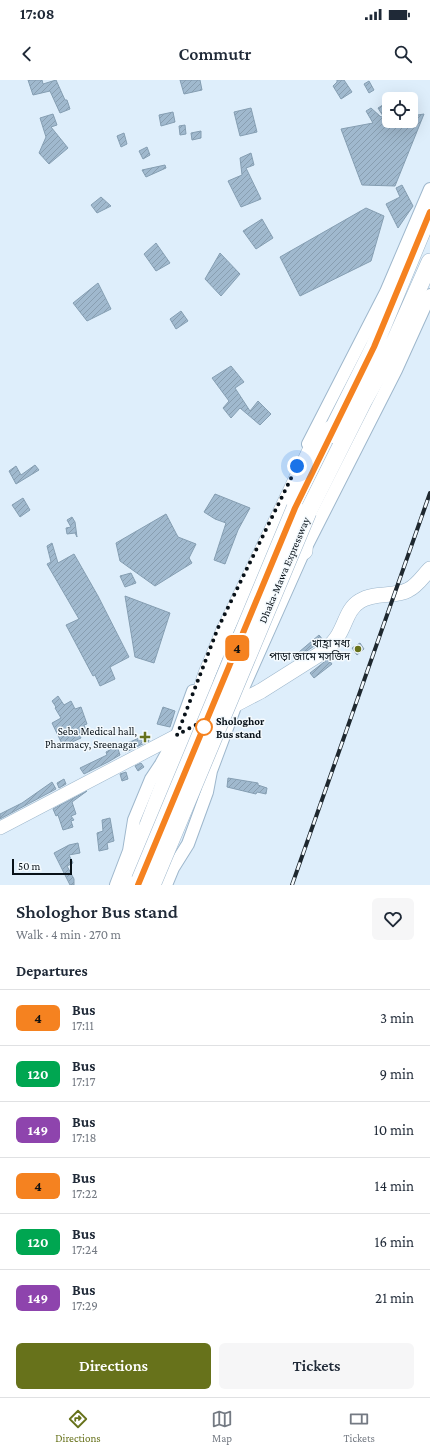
<!DOCTYPE html>
<html lang="en">
<head>
<meta charset="utf-8">
<style>
  body { margin:0; font-family:"Crimson Pro","Noto Sans Bengali",serif; background:#f6f6f7; color:#1f2937; height:100vh; display:flex; flex-direction:column; font-size:15px; white-space:nowrap }
  * { box-sizing:border-box; margin:0 }
  p { font-size:13px; color:#747a83 }
  .icon { flex:none; width:22px; height:22px; fill:none; stroke:currentColor; stroke-width:2; stroke-linecap:round; stroke-linejoin:round }
  .map { position:relative; height:805px; overflow:hidden }
  .panel { display:flex; flex-direction:column; background:#fff; flex:1 }
  .panel>* { flex:none }
  .badge { padding:0 8px; border-radius:6px; font-size:14px; line-height:26px }
  .buttons { position:absolute; left:382px; top:12px; display:grid; gap:8px }
  .buttons a { display:grid; place-items:center; width:36px; height:36px; border-radius:6px; background:#fff; box-shadow:0 4px 16px #0002; font-size:20px }
  .scale { position:absolute; left:12px; bottom:10px; width:60px; box-sizing:border-box; padding-left:4px; border:2px solid #081118; border-top:0; font-size:11px; line-height:14px; white-space:nowrap; color:#081118; -webkit-text-stroke:3px #f4fafe; paint-order:stroke }
  .you { position:absolute; width:20px; height:20px; margin:-10px; border:3px solid #fff; border-radius:50%; background:#1a73e8; box-shadow:0 0 0 6px #1a73e833 }
  .map>.badge { position:absolute; translate:-50% -50%; box-shadow:0 0 0 2px #fff }
  h2 { padding:0 16px; font-size:15px; line-height:36px }
  .round { display:grid; place-items:center; flex:none; width:42px; height:42px; border-radius:6px; background:#f6f6f7 }
  .headline { display:flex; align-items:center; justify-content:space-between; height:68px; padding:0 16px }
  h1 { font-size:19px; font-weight:600; line-height:30px }
  .primary-button { display:flex; gap:8px; margin-top:auto; padding:8px 16px }
  .primary-button a { flex:1; height:46px; border-radius:6px; background:#67721b; color:#fff; font-size:16px; font-weight:600; line-height:46px; text-align:center }
  .primary-button a+a { background:#f6f6f7; color:#1f2937 }
  ul { padding:0; list-style:none }
  li { display:flex; align-items:center; gap:12px; height:56px; padding:0 16px; border-top:1px solid #e0e1e3 }
  li div { flex:1 }
  li b { display:block; font-size:15px }
  li em { font-style:normal }
  li .badge { min-width:44px; font-weight:700; text-align:center }
  .status { display:flex; justify-content:space-between; align-items:center; height:28px; padding:0 20px; background:#fff; direction:ltr }
  .status svg { height:11px; fill:currentColor }
  header { display:flex; justify-content:space-between; align-items:center; height:52px; padding:0 16px; background:#fff; font-size:18px; font-weight:600 }
  .tab-bar { display:flex; justify-content:space-around; align-items:center; height:56px; border-top:1px solid #e0e1e3; background:#fff; font-size:11px; color:#747a83 }
  .tab-bar a { display:grid; justify-items:center; gap:2px }
  .tab-bar .active { color:#67721b }
  .map>svg:first-child { display:block }
  .building { fill:url(#building-hatch); stroke:#859eb2 }
  .lines { fill:none; stroke-linecap:round; stroke-linejoin:round }
  .tertiary-casing { stroke:#9eb7cc; stroke-width:14 }
  .secondary-casing { stroke:#9eb7cc; stroke-width:14 }
  .primary-casing { stroke:#9eb7cc; stroke-width:16 }
  .motorway-casing { stroke:#9eb7cc; stroke-width:18 }
  .tertiary { stroke:#fff; stroke-width:12 }
  .secondary { stroke:#fff; stroke-width:13 }
  .primary { stroke:#fff; stroke-width:15 }
  .motorway { stroke:#fff; stroke-width:17 }
  .rail-casing { stroke:#1e282f; stroke-width:4 }
  .rail { stroke:#f4fafe; stroke-width:2.5; stroke-dasharray:8; stroke-linecap:butt }
  .motorway-bridge-casing { stroke:#9eb7cc; stroke-width:18; stroke-linecap:butt }
  .motorway-bridge { stroke:#fff; stroke-width:17 }
  .line-casing { stroke:#fff; stroke-width:9 }
  .line { stroke:#f58220; stroke-width:6 }
  .walk { stroke:#081118; stroke-width:4; stroke-dasharray:0 7.2 }
  .poi-dot { fill:#67721b; stroke:#f4fafe; stroke-width:1.5 }
  .stop-dot { fill:#fff; stroke:#f58220; stroke-width:2 }
  .labels { text-anchor:middle; dominant-baseline:central; stroke-width:3; stroke-linejoin:round; paint-order:stroke }
  .street-label { font-size:11px; fill:#081118; stroke:#f4fafe }
  .poi-label { font-size:11px; fill:#081118; stroke:#f4fafe; text-anchor:end }
  .stop-label { font-size:11px; font-weight:bold; fill:#081118; stroke:#f4fafe; text-anchor:start }
</style>
</head>
<body>
<div class="status"><b>17:08</b><svg viewBox="0 0 49 12"><path d="M0 12V9h3v3zM5 12V6h3v6zM10 12V3h3v9zM15 12V0h3v12zM26 1h20v11H26zM47 4h2v5h-2z"/></svg></div>
<header><svg class="icon" aria-label="back" viewBox="0 0 24 24"><path d="M15 5l-7 7 7 7"/></svg>Commutr<svg class="icon" aria-label="search" viewBox="0 0 24 24"><circle cx="10" cy="10" r="6"/><path d="M15 15l6 6"/></svg></header>
<div class="map">
<svg width="430" height="805" viewBox="0 0 430 805">
  <defs>
    <pattern id="building-hatch" width="6" height="6" patternUnits="userSpaceOnUse"><rect width="6" height="6" fill="#a0b9ce"/><path d="M-1 1l2-2M0 6l6-6M5 7l2-2" fill="none" stroke="#889eb0"/></pattern>
  </defs>
  <rect width="100%" height="100%" fill="#deeefb"/>
  <path class="building" d="M28,0H42L43,4L56,0L65,20H67L70,29L60,33L50,11L33,15Z
    M180,0H200L202,10L184,14Z
    M337,0H344L352,12L341,19L333,6L337,2Z
    M369,1L374,10L369,13L364,4Z
    M389,21V41H411V36L424,34L395,106L362,105L341,49L373,43L366,31L371,28L381,37L383,36L378,28Z
    M251,28L257,52L240,56L234,32Z
    M173,32L175,42L161,46L159,35Z
    M53,34L57,45L51,47L68,68L49,84L39,73L46,57L40,38Z
    M185,45L186,54L180,55L179,46Z
    M201,51V58L192,60L191,53Z
    M124,53L127,64L121,67L117,56Z
    M147,67L150,75L143,79L139,71Z
    M251,73L254,85L246,88L261,119L241,127L228,101L242,95L240,78Z
    M165,85L166,88L146,97L142,90Z
    M402,105L413,126L398,148L386,124L400,117L396,108Z
    M101,117L111,126L97,133L91,125Z
    M366,128L384,136L371,181L300,216L280,177Z
    M262,139L273,158L256,169L243,151Z
    M156,163L170,183L156,191L144,174Z
    M220,173L240,194L221,216L205,199Z
    M98,203L111,229L87,241L73,223Z
    M181,231L188,241L176,249L170,239Z
    M231,286L244,302L235,308L250,331L258,321L271,334L260,345L240,328L231,338L223,328L229,321L212,298Z
    M35,385L39,390L16,404L9,391L16,386L21,395Z
    M215,414L250,428L238,450L225,484L214,480L226,443L215,439L204,432Z
    M23,418L30,430L20,437L12,425Z
    M166,434L178,457L196,464L189,478L192,483L155,506L120,481L116,463Z
    M72,437L75,442L77,457L75,453L67,454L66,448L71,447L67,440Z
    M52,463L58,483L74,474L98,516L129,577L110,587L115,599L100,606L95,595L93,596L66,545L79,539L47,484L51,482L47,466Z
    M131,493L136,503L125,507L120,496Z
    M125,516L170,533L154,583L135,577Z
    M319,555L323,560L301,575L299,572Z
    M360,563L364,569L357,575L352,568Z
    M328,579L332,584L314,598L310,593Z
    M58,616L64,625L71,621L75,629L81,627L87,644L84,645L86,650L79,654L81,658L63,666L52,643L61,638L55,628L56,627L52,621Z
    M163,627L175,631L170,647L157,644Z
    M146,655L149,661L128,671L125,672L119,664L130,662Z
    M117,666L120,675L108,682L84,694L80,688L107,675L106,672Z
    M141,683L144,687L138,691L135,686Z
    M126,692L128,699L122,701L120,694Z
    M228,698L258,703V705L267,708L266,714L257,712L256,714L227,707Z
    M64,699L66,704L59,708L57,703Z
    M52,702L56,709L0,739V734L22,723Z
    M87,711L72,722L76,734L71,736L74,740L71,741L73,747L63,750L58,735L56,736L53,729Z
    M110,738L114,761L107,763L108,769L99,771L97,753L103,751L102,740Z
    M78,763L80,773L69,775L73,783L67,786L74,799V805H70L54,773L69,765Z"/>
  <g class="lines">
    <g class="tertiary-casing">
      <path id="tertiary" d="M308,364L386,212L430,109
        M116,805L129,771L134,740L151,699L161,684L177,655L193,611
        M166,805L173,788L188,764L207,712L211,691L236,624L304,471L396,290L430,215"/>
    </g>
    <g class="secondary-casing">
      <path id="secondary" d="M0,748L191,648"/>
    </g>
    <g class="primary-casing">
      <path id="primary" d="M236,624L261,611L326,570C331,565 336,560 339,554C346,542 348,528 360,521C374,512 396,517 408,510C417,506 423,496 430,489"/>
    </g>
    <g class="motorway-casing">
      <path id="motorway" d="M330,355L374,267L430,132
        M308,432L364,320L387,279L430,182
        M304,471L305,453L310,442
        M125,805L173,681L190,648L206,596L224,552L316,360L335,346"/>
    </g>
    <use href="#tertiary" class="tertiary"/>
    <use href="#secondary" class="secondary"/>
    <use href="#primary" class="primary"/>
    <use href="#motorway" class="motorway"/>
    <g class="rail-casing">
      <path id="rail" d="M292,805L430,413"/>
    </g>
    <use href="#rail" class="rail"/>
    <g class="motorway-bridge-casing">
      <path id="motorway-bridge" d="M140,800L295,428
        M152,805L308,432"/>
    </g>
    <use href="#motorway-bridge" class="motorway-bridge"/>
  </g>
  <g class="lines">
    <g class="line-casing">
      <path id="line" d="M138,805L295,428L374,267L430,132"/>
    </g>
    <use href="#line" class="line"/>
    <path class="walk" d="M204,647L203,641L177,655L218,548L297,386"/>
  </g>
  <g class="poi-dot">
    <circle cx="358" cy="569" r="4"/>
    <path d="M143 651h4v4h4v4h-4v4h-4v-4h-4v-4h4z"/>
  </g>
  <circle class="stop-dot" cx="204" cy="647" r="8"/>
  <g class="labels">
    <g class="street-label">
      <text transform="translate(284 490) rotate(-67)">Dhaka-Mawa Expressway</text>
    </g>
    <g class="poi-label">
      <text x="350" y="563">খাহ্রা মধ্য<tspan x="350" dy="13">পাড়া জামে মসজিদ</tspan></text>
      <text x="137" y="651">Seba Medical hall,<tspan x="137" dy="13">Pharmacy, Sreenagar</tspan></text>
    </g>
    <g class="stop-label">
      <text x="216" y="641">Shologhor<tspan x="216" dy="13">Bus stand</tspan></text>
    </g>
  </g>
</svg>
<div class="buttons">
<a><svg class="icon" aria-label="locate" viewBox="0 0 24 24"><circle cx="12" cy="12" r="6"/><path d="M12 2v4M12 18v4M2 12h4M18 12h4"/></svg></a>
</div>
<div class="scale">50 m</div>
<div class="you" style="left:297px;top:386px"></div>
<b class="badge" style="left:237px;top:568px;background:#f58220;color:#111">4</b>
</div>
<section class="panel">
<div class="headline"><div><h1>Shologhor Bus stand</h1><p>Walk · 4 min · 270 m</p></div><a class="round"><svg class="icon" aria-label="heart" viewBox="0 0 24 24"><path d="M12 20l-8-8c-3-5 5-10 8-4 3-6 11-1 8 4z"/></svg></a></div>
<h2>Departures</h2>
<ul>
<li><span class="badge" style="background:#f58220;color:#111">4</span><div><b>Bus</b><p>17:11</p></div><em>3 min</em></li>
<li><span class="badge" style="background:#00a651;color:#fff">120</span><div><b>Bus</b><p>17:17</p></div><em>9 min</em></li>
<li><span class="badge" style="background:#8e44ad;color:#fff">149</span><div><b>Bus</b><p>17:18</p></div><em>10 min</em></li>
<li><span class="badge" style="background:#f58220;color:#111">4</span><div><b>Bus</b><p>17:22</p></div><em>14 min</em></li>
<li><span class="badge" style="background:#00a651;color:#fff">120</span><div><b>Bus</b><p>17:24</p></div><em>16 min</em></li>
<li><span class="badge" style="background:#8e44ad;color:#fff">149</span><div><b>Bus</b><p>17:29</p></div><em>21 min</em></li>
</ul>
<div class="primary-button"><a>Directions</a><a>Tickets</a></div>
</section>
<nav class="tab-bar">
<a class="active"><svg class="icon" aria-label="directions" viewBox="0 0 24 24"><path d="M12 3l9 9-9 9-9-9zM9 14v-3h6M13 9l2 2-2 2"/></svg>Directions</a>
<a><svg class="icon" aria-label="map" viewBox="0 0 24 24"><path d="M3 6l6-2 6 2 6-2v14l-6 2-6-2-6 2zM9 4v14M15 6v14"/></svg>Map</a>
<a><svg class="icon" aria-label="tickets" viewBox="0 0 24 24"><path d="M3 7h18v10H3zM15 7v10"/></svg>Tickets</a>
</nav>
</body>
</html>
